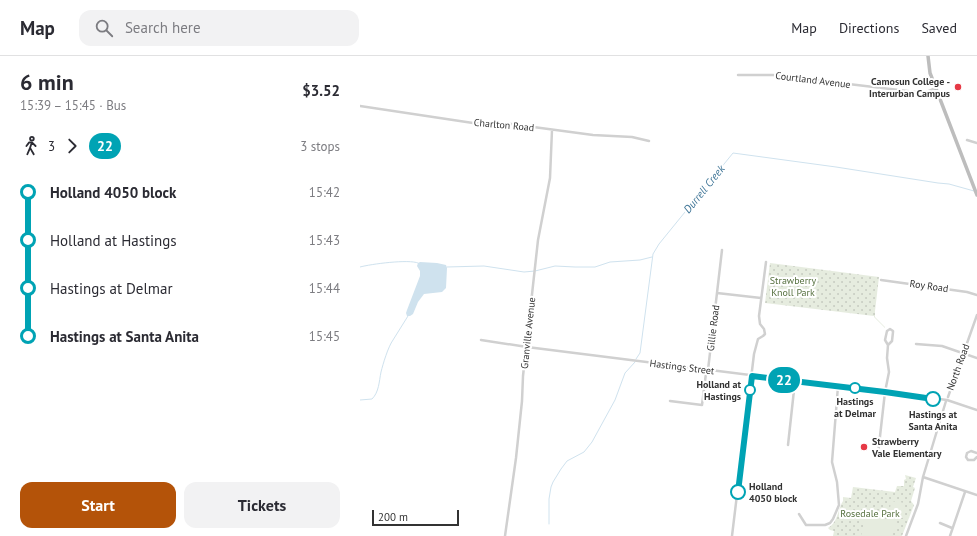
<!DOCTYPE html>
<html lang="en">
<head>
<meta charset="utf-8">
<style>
  body { margin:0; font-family:"PT Sans",sans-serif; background:#f2f2f3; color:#2b2b33; height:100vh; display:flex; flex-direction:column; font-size:15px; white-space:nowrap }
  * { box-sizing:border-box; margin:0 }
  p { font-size:13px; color:#7c7c81 }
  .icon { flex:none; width:22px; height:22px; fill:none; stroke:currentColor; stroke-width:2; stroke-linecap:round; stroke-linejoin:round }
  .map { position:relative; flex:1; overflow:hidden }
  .panel { display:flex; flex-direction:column; background:#fff; width:360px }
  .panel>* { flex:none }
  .badge { padding:0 8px; border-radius:13px; font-size:14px; line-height:26px }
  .scale { position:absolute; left:12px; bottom:10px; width:87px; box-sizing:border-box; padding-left:4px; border:2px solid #333; border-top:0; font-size:11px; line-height:14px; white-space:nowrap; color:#333; -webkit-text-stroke:3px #fff; paint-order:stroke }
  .map>.badge { position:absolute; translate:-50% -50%; box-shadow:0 0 0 2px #fff }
  .legs { display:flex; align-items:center; gap:6px; height:44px; padding:0 20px; font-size:13px }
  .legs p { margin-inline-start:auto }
  .head { display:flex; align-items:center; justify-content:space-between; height:68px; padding:0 20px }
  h1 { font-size:22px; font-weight:800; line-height:30px }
  .action { display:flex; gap:8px; margin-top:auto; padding:8px 20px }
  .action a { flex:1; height:46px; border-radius:12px; background:#b45309; color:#fff; font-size:16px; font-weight:800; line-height:46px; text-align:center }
  .action a+a { background:#f2f2f3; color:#2b2b33 }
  ul { padding:0 20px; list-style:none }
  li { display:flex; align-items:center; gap:14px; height:48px; font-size:15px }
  li i { display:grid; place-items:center; width:6px; height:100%; margin:0 5px; background:currentColor }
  li i::after { content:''; width:10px; height:10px; margin:-5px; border:3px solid; border-radius:50%; background:#fff }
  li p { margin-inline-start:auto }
  li:first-child i { background:linear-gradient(#0000 50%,currentColor 0) }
  li:last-child i { background:linear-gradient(currentColor 50%,#0000 0) }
  header { display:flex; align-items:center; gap:24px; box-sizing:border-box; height:56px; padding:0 20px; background:#fff; border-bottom:1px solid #e1e1e2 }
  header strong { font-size:19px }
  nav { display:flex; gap:22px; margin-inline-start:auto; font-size:14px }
  .search { width:280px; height:36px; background:#f2f2f3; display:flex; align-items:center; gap:10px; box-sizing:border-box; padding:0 14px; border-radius:12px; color:#7c7c81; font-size:15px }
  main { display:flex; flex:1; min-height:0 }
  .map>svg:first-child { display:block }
  .park { fill:url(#park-dots) }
  .garden { fill:#e6ecdf }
  .water { fill:#cfe2ee }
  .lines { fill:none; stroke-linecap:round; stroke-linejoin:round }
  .stream { stroke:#cfe2ee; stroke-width:1 }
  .street { stroke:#d0d0d0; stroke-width:2.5 }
  .secondary { stroke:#bdbdbd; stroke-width:3.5 }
  .line-1-casing { stroke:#fff; stroke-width:9 }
  .line-1 { stroke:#00a3b4; stroke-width:6 }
  .poi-dot { fill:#e63946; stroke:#fff; stroke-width:1.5 }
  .stop-1-dot { fill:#fff; stroke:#00a3b4; stroke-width:2 }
  .labels { text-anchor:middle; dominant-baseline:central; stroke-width:4; stroke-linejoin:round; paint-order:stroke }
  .street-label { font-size:10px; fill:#333; stroke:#fff }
  .poi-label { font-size:10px; font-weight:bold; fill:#333; stroke:#fff; text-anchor:end }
  .park-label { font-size:10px; fill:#56703f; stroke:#fff }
  .stop-label { font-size:10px; font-weight:bold; fill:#333; stroke:#fff }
  .water-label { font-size:11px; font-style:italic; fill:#3f7597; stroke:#fff }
</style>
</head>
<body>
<header>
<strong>Map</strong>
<div class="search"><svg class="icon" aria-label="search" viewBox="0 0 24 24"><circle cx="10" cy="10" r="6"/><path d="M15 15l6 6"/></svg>Search here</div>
<nav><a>Map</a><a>Directions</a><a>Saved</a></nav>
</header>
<main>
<section class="panel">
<div class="head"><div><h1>6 min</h1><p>15:39 – 15:45 · Bus</p></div><b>$3.52</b></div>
<div class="legs"><svg class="icon" aria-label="walk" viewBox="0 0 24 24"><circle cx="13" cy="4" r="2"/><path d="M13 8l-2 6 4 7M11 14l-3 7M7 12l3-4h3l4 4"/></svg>3<svg class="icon" aria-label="forward" viewBox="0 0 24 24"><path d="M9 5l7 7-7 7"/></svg><b class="badge" style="background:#00a3b4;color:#fff">22</b><p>3 stops</p></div>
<ul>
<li><i style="color:#00a3b4"></i><b>Holland 4050 block</b><p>15:42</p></li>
<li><i style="color:#00a3b4"></i><span>Holland at Hastings</span><p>15:43</p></li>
<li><i style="color:#00a3b4"></i><span>Hastings at Delmar</span><p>15:44</p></li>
<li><i style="color:#00a3b4"></i><b>Hastings at Santa Anita</b><p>15:45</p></li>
</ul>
<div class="action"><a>Start</a><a>Tickets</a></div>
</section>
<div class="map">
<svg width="617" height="480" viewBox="0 0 617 480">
  <defs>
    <pattern id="park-dots" width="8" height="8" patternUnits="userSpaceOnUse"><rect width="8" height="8" fill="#e6ecdf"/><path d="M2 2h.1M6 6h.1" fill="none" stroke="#c6cbc0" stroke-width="1.8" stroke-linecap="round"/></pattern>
  </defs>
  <rect width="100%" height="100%" fill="#fff"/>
  <path class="park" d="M410,207L519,221L515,255V261L525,271V272L514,261V260L405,247Z
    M545,419L556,422L553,431L555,432L551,445L554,449L542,480H473L474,475L470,474L468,472C479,465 477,454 483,445V441L491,442L493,431L535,436L537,430H544V424L546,423Z"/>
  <path class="garden" d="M531,445L545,447L543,462L529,460Z
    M508,461L537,465L534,475L532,480H501L505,463Z"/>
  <path class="water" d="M60,206L77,207L86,209L87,212L86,232L82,236L64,238L58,246L53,258L50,260H47L46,257L47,254L60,220V215L57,210L58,207Z"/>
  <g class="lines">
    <path class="stream" d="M0,211C11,208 49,203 58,207
      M87,211L124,210L164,216L175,215L195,210L215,211H235L250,206L280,204L292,201
      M276,303L280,297L293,198L299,188L373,97L476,111L578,127L589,128L614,135
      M0,344L12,343C19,336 19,326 21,316C23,308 28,291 33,284C38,276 43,268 48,260
      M189,468V443L191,431L193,426L201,413L207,405L224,396L232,386L255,344L265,317L275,306"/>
    <path class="street" d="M378,19H413L564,37L576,32
      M0,50L113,67L151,68L233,79L272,81L289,85
      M607,84L617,87
      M521,224L607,236L617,239
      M357,237L401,242
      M121,284L167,291L525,336L587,344L617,354
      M556,288L582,290L617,302
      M588,341L617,259
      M310,345L342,349L346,317L348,314L362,194
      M428,389L435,325
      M617,397L611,395L607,397L606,401L608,404H614L617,401
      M518,398L525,336L529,316L527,302L528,289L532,285L533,276V275L530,273L527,275L525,284L528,289
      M563,421L617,439
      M439,458L446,469H465L470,467L473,463L479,449L477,426L472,406L478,330
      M580,467L592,472
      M145,480L156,402L162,345L163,320L178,184L190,122L192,74
      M372,480L394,298L398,283L403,280L405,278L404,273L400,268L399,260L406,206
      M546,480L558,448L563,421L586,345
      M590,480L605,436"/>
    <path class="secondary" d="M568,0L570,17L617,139"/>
  </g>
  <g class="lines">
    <g class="line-1-casing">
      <path id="line-1" d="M378,436L392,320L525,336L573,343"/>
    </g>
    <use href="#line-1" class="line-1"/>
  </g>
  <g class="poi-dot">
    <circle cx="598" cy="31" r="4"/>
    <circle cx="504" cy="391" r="4"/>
  </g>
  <g class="stop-1-dot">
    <circle cx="495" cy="332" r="5"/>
    <circle cx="390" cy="334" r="5"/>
    <circle cx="573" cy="343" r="7"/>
    <circle cx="378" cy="436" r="7"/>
  </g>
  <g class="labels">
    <g class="street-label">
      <text transform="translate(453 24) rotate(7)">Courtland Avenue</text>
      <text transform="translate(144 69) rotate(5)">Charlton Road</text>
      <text transform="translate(569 230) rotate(8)">Roy Road</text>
      <text transform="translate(353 272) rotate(-83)">Gillie Road</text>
      <text transform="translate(168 277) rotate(-84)">Granville Avenue</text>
      <text transform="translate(322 311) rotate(7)">Hastings Street</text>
      <text transform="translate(598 311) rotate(-70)">North Road</text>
    </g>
    <g class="poi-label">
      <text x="590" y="25">Camosun College -<tspan x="590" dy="12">Interurban Campus</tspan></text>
      <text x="512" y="385" text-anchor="start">Strawberry<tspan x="512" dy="12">Vale Elementary</tspan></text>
    </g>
    <g class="park-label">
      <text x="433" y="224">Strawberry<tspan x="433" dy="12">Knoll Park</tspan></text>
      <text x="510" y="457">Rosedale Park</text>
    </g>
    <g class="stop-label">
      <text x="381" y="328" text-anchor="end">Holland at<tspan x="381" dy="12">Hastings</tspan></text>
      <text x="495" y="345">Hastings<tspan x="495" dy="12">at Delmar</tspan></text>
      <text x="573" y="358">Hastings at<tspan x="573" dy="12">Santa Anita</tspan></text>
      <text x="389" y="430" text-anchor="start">Holland<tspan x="389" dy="12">4050 block</tspan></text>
    </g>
    <g class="water-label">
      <text transform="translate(344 133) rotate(-51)">Durrell Creek</text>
    </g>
  </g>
</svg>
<div class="scale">200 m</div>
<b class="badge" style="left:424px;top:324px;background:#00a3b4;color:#fff">22</b>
</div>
</main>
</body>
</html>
